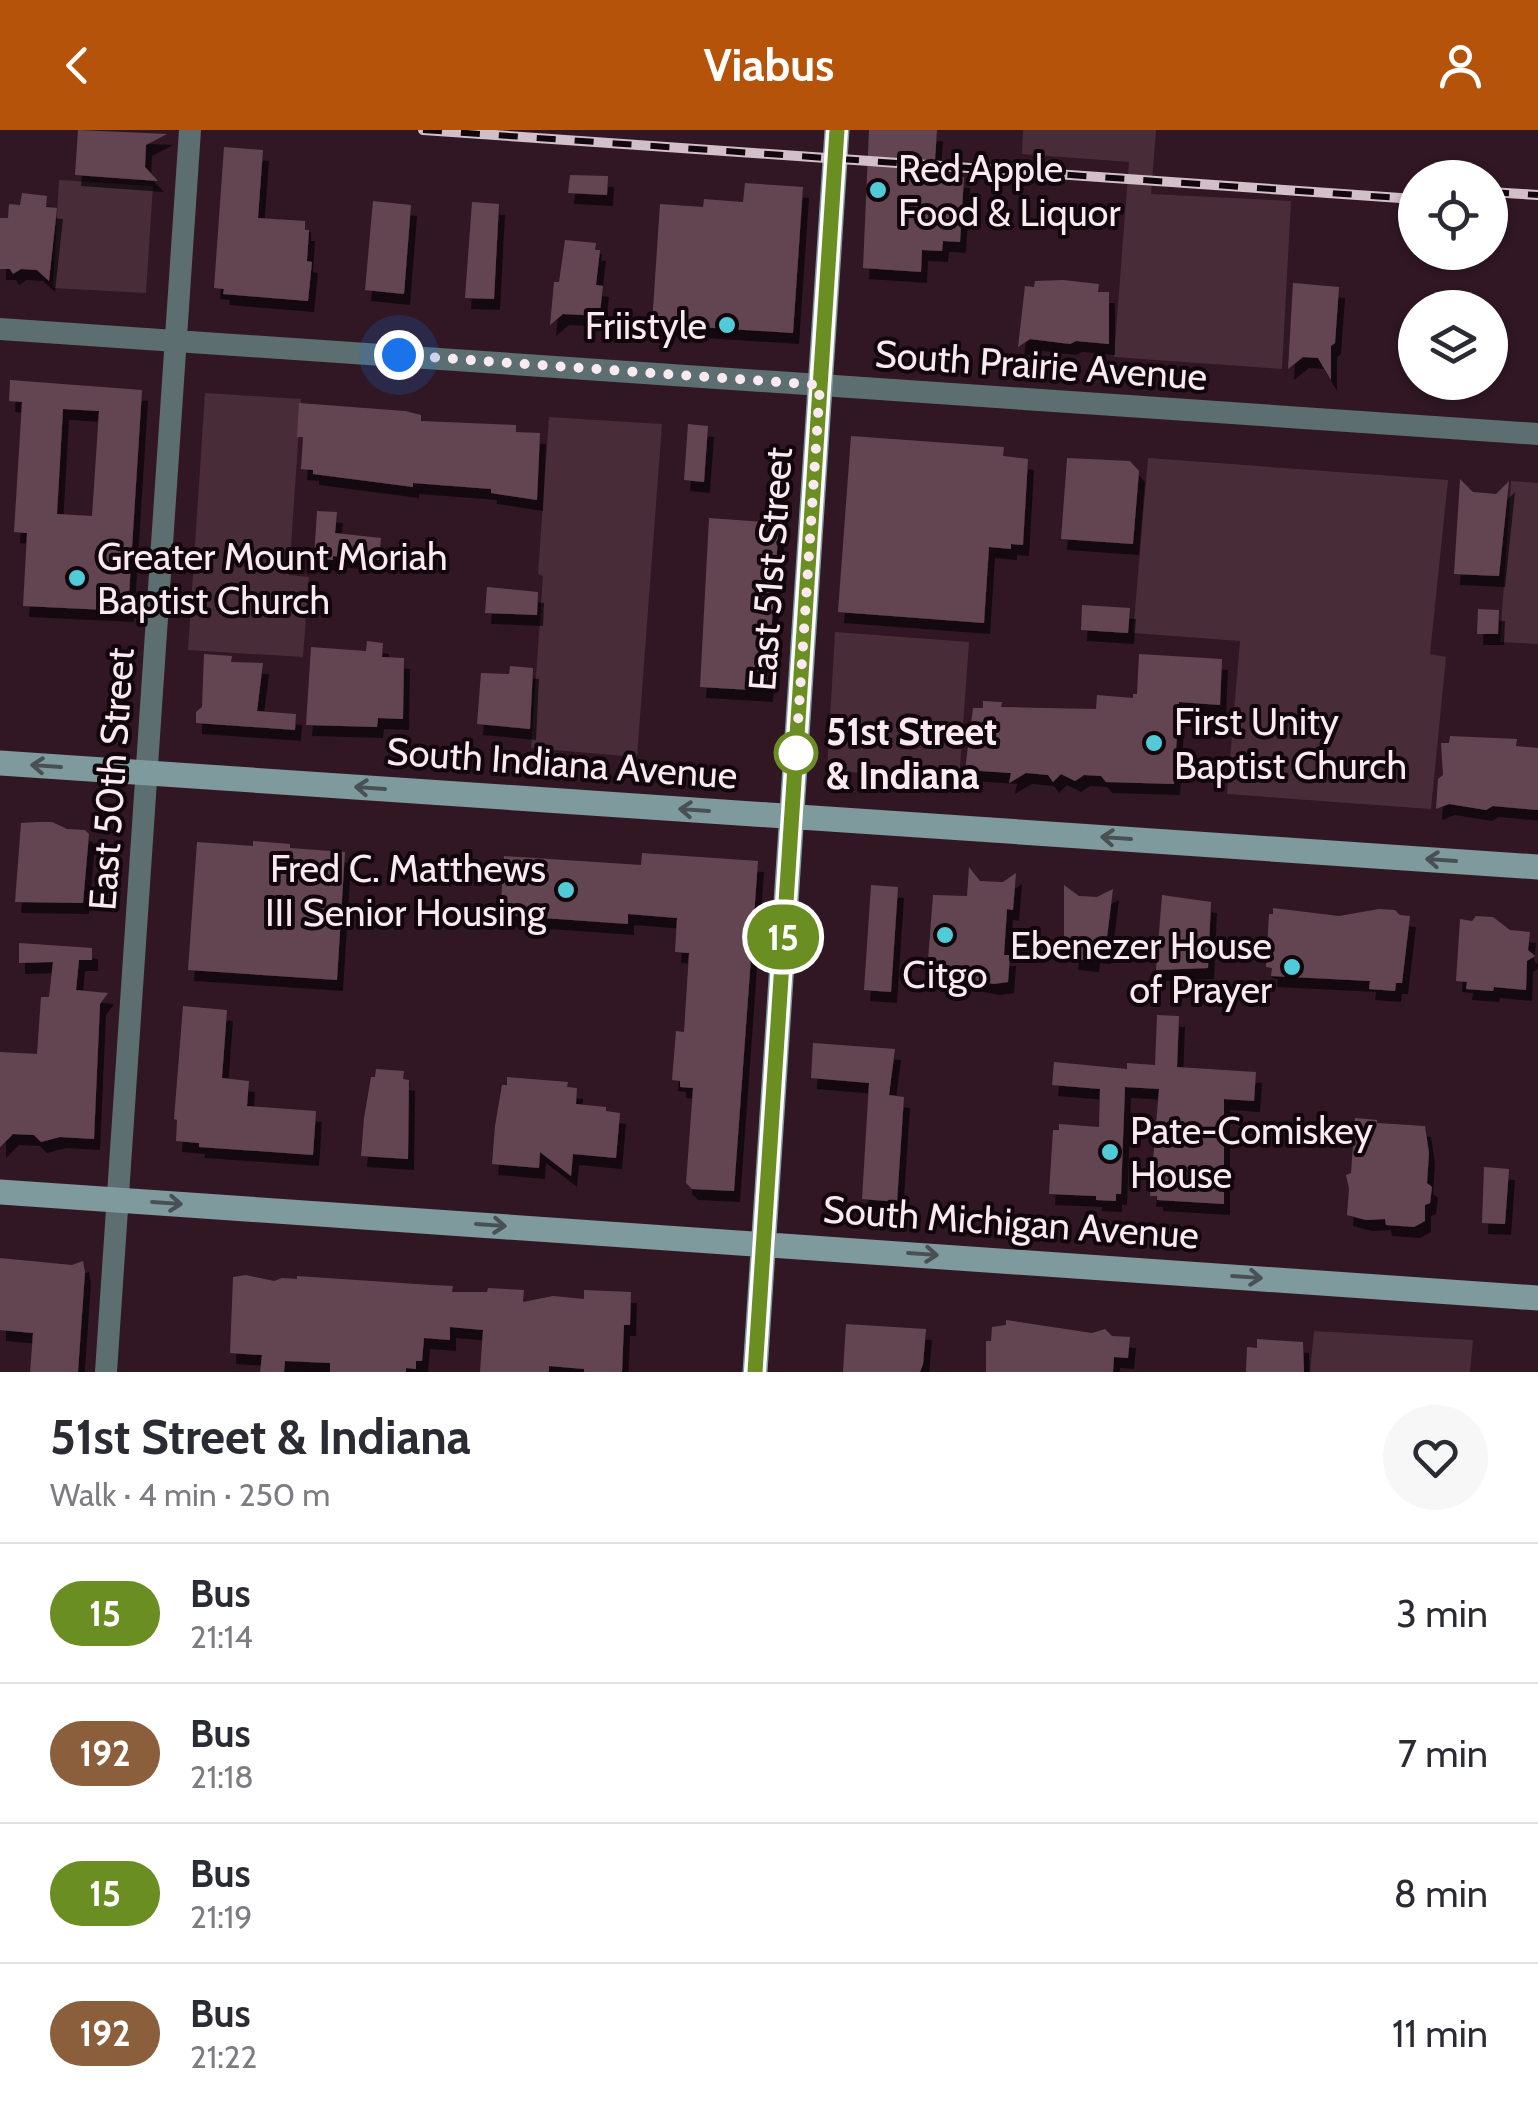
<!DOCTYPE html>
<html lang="en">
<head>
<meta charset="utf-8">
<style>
  body { margin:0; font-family:Cabin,sans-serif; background:#f7f7f7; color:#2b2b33; height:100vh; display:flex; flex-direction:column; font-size:38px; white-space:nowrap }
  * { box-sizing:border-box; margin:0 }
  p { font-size:32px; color:#7c7c81 }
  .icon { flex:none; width:55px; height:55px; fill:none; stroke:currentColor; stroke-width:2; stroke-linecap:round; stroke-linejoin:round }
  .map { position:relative; height:1242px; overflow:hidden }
  .panel { display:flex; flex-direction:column; background:#fff; flex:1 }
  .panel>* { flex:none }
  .badge { padding:0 20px; border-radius:32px; font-size:35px; line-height:65px }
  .tools { position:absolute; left:1398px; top:30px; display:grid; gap:20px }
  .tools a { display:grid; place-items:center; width:110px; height:110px; border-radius:50%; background:#fff; box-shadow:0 2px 8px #0004; font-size:50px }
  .you { position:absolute; width:50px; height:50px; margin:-25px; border:8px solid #fff; border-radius:50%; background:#1a73e8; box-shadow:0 0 0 15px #1a73e833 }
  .map>.badge { position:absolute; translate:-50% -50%; box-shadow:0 0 0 5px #fff }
  .round { display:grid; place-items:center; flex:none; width:105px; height:105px; border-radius:52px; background:#f7f7f7 }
  .summary { display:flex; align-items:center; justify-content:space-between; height:170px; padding:0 50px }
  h1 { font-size:48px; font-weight:700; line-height:75px }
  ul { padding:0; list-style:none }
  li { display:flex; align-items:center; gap:30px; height:140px; padding:0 50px; border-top:2px solid #e1e1e2 }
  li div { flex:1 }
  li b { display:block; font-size:38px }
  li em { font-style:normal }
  li .badge { min-width:110px; font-weight:700; text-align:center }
  header { display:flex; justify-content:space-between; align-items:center; height:130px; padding:0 50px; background:#b45309; color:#fff; font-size:45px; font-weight:700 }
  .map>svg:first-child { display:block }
  .green { fill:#482d39 }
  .building { fill:#624551; fill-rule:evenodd; filter:url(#shadow) }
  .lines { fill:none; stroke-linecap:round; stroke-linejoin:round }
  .street { stroke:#5c6e6f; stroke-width:22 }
  .secondary { stroke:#7e9a9d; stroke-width:25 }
  .rail-casing { stroke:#d2bfc7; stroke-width:10 }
  .rail { stroke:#11060b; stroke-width:6; stroke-dasharray:19; stroke-linecap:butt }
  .oneway { stroke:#485054 }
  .line-casing { stroke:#fff; stroke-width:22 }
  .line { stroke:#6b8e23; stroke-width:15 }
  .walk { stroke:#fbe9f0; stroke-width:10; stroke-dasharray:0 18 }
  .poi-dot { fill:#52cbd8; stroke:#11060b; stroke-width:4 }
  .stop-dot { fill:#fff; stroke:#6b8e23; stroke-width:5 }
  .labels { text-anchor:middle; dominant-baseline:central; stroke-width:8; stroke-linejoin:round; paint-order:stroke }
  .poi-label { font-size:38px; fill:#fbe9f0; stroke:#11060b; text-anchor:start }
  .street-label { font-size:38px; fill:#fbe9f0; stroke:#11060b }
  .stop-label { font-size:38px; font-weight:bold; fill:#fbe9f0; stroke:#11060b; text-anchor:start }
</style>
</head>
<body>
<header><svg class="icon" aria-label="back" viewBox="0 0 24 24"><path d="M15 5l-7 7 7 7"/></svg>Viabus<svg class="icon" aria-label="person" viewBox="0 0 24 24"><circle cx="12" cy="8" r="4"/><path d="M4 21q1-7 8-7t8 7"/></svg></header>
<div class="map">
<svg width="1538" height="1242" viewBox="0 0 1538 1242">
  <defs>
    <filter id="shadow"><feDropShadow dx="6" dy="11" stdDeviation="0" flood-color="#0009"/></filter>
  </defs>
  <rect width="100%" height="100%" fill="#301723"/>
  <path class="green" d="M1023,0H1156L1151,64L1291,71L1282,239L1114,227L1129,32L1022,24Z
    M59,50L153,56L146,163L53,158Z
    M205,263L301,269L289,445L309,447L303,527L188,520Z
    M549,287L662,294L637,627L531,618L543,446L538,444Z
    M1148,328L1448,350L1430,524L1446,527L1431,679L1227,664L1240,511L1133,503Z
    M1511,351L1538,353V514L1500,512Z
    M835,502L969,512L959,651L827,640Z
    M1314,1201L1473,1210L1470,1242H1310Z"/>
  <path class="building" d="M78,0L167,4L146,15L145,37L158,51L75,45Z
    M869,0H937L934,45L964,47L960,112L943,111L942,121L922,120L921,142L863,138Z
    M224,17L263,20L258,88L305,91V100H309L307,131L312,132L308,171L223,164L224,159L214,158Z
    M570,45L608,46L607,65L568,63Z
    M745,53L803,57L793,203L652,194L660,74L703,77L704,69L743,72Z
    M22,63L47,66L46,77L57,78L49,151L37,140L21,139L13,144L10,139H0V88H8L9,74L20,75Z
    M373,71L411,75L404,164L365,160Z
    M472,72L499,74L494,169L465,168Z
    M565,110L596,113L595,120H600L596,155L603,156L599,191L583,185L563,184L550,195L554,152H559Z
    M1063,150L1099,154L1098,162H1109V214L1076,211L1070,214L1030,209L1018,217L1025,156L1034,157L1035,151Z
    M1293,153L1339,157L1335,213L1331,216V250L1318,228L1303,227L1288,239Z
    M10,250L142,260L128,481L23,476L27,403L14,402L22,272L9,271ZM63,279L99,281L92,386L57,384Z
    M299,273L405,281L421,285V291L516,295V302L540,303L537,370L491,363V359L413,353V357L313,344V340L301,339L303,307H297Z
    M688,294L708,296L704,352L684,350Z
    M851,306L1004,317L1003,326L1028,329L1023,415L1011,414V419L989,417L984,493L838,482Z
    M1067,328L1130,331L1139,341L1133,414L1061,409Z
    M1460,349L1473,362L1496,364L1509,351L1499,446L1454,444Z
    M317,381L337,382L335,403L381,408L379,430L333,426V430L314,428Z
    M709,388L779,393L767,561L700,557Z
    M487,457L538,462L537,485L485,483Z
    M1082,475L1130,478L1128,503L1081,500Z
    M1478,479L1499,480L1498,504H1477Z
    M367,511L383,513L382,527L404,528L403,589L378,588L377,597L306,595L311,517L366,521Z
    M204,524L232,526L231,532L263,533L257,581L296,584L295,600L196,593V582L202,577Z
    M1139,524L1222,529L1220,575L1179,572L1174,654L1106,652L1101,646L1084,645L1075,651L1061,644L1053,652L1048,645L1026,643L1009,653L1011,643L965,640L973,578H983V571L1002,572L1001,577L1096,579L1097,565L1133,568V564H1137Z
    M510,536L533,538L530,599L477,594L481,543L509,544Z
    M1450,606L1517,609L1516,616L1538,618V680L1493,676L1486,680L1449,674L1436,679L1438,649L1443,645L1441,613H1449Z
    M37,692H52L67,699L85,700L89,704L83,773L15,772L21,693Z
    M253,711L290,714V718L345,722L337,850L188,840L197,712L253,716Z
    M642,723L758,731L734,1061L692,1059L686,1053L693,958L680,957V951L672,950L676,901L684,902L689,823L675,822L677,788L628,784V794L500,785L504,726L641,735Z
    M969,737L980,751L1003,752L1016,743L1013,780L1007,779L1004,825H1010L1008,852L994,854L962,848V845L927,843L933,765L967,766Z
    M871,755L898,757L891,862L864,860Z
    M1064,755L1079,766L1097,767L1113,759L1105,823L1094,822L1093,831L1072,829L1073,821L1064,820Z
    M1162,765L1211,772L1208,838L1156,840Z
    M1273,778L1339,786L1379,779L1395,780L1400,785L1410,786L1402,853H1396L1395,861L1369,859L1370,851L1271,846L1272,838L1266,837L1269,784H1273Z
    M1476,786L1493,787L1510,800L1530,802L1528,820L1535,826L1527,831L1526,860L1494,857L1493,861L1466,859L1467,852L1456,851L1460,789L1472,791Z
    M19,813L92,818V830H79L76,860L108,863L100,874L94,1009L60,1007L41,1012L34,1005L13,1004L0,1017V922L37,924L41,867H49L53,832L19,833Z
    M183,876L227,880L222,948L249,951L247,976L316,981L313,1025L199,1017V1013L176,1011L177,990L174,989Z
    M1157,885L1179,886L1177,937L1256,942L1254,971L1224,969V1074L1157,1070V1066H1150L1159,959L1125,957L1121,1064H1116V1071L1096,1070V1066L1049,1064L1053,1000H1059V994L1099,997L1100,959L1052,955L1054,932L1127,939V933L1155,935Z
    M813,913L895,919L889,965L904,967L897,1072L862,1069L869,953L811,948Z
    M376,939L404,941L403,949L409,950L408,1029L361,1026L364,988L371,947H375Z
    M507,947L568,952L567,957L577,958L576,974L606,977V981L620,983L616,1028L573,1024L571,1046L540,1022L539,1038L492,1034L495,996L502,955H507Z
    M1355,988L1377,990V993L1425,996L1429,1023L1427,1053L1432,1057L1430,1073L1425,1075V1091L1414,1097L1386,1095L1385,1089L1366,1090L1347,1085L1349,1059L1346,1045L1351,1043Z
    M1484,1037L1509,1039L1505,1094L1482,1093Z
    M0,1128L72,1135L83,1131L85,1142L78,1242H30L33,1203L0,1200Z
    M246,1145L274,1151L282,1148L297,1149V1146L431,1155L453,1156L452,1162H487L488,1158L524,1160L523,1172L553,1166L584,1169V1160L631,1162L630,1195H624L622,1242H584V1239L549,1236V1242H480L483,1200L450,1197V1210L424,1208L422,1231H416V1239L406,1238V1242H330V1233L285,1231L284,1242H260L262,1225L230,1223L233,1147Z
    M1006,1190L1092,1203L1105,1199L1112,1206L1130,1207L1128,1228L1114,1227L1113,1242H986V1211H991L992,1197L1006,1195Z
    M846,1194L926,1199L923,1234L920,1242H843Z
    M1257,1209L1303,1212L1304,1242H1246L1247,1217L1257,1218Z"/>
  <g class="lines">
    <path class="street" d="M0,199L1538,304
      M106,1242L190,0"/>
    <path class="secondary" d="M0,633L1538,737
      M0,1062L1538,1168
      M755,1242L837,0"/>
    <g class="rail-casing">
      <path id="rail" d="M423,0L1415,69
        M1490,62L1538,65"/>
    </g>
    <use href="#rail" class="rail"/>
  </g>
  <defs><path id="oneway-shaft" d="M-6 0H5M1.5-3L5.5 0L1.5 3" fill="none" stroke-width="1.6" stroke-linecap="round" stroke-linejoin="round" transform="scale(2.5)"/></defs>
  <g class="oneway">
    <use href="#oneway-shaft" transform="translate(46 636) rotate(-176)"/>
    <use href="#oneway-shaft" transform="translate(370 658) rotate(-176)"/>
    <use href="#oneway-shaft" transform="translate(694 680) rotate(-176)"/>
    <use href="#oneway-shaft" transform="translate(1116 708) rotate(-176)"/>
    <use href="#oneway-shaft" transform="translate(1441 730) rotate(-176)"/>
    <use href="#oneway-shaft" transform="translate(167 1073) rotate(4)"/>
    <use href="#oneway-shaft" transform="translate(491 1095) rotate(4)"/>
    <use href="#oneway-shaft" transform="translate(923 1124) rotate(4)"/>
    <use href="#oneway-shaft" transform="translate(1247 1147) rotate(4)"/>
  </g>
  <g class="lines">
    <g class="line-casing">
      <path id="line" d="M755,1242L837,0"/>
    </g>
    <use href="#line" class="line"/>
    <path class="walk" d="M399,225L820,255L796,623"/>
  </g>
  <g class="poi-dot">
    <circle cx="878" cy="60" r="10"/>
    <circle cx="727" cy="195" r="10"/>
    <circle cx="77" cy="448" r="10"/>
    <circle cx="1154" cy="613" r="10"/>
    <circle cx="566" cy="760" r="10"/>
    <circle cx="945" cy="805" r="10"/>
    <circle cx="1292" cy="837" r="10"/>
    <circle cx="1110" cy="1022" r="10"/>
  </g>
  <circle class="stop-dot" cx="796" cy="623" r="20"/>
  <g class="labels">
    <g class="poi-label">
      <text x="898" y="38">Red Apple<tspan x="898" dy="44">Food &amp; Liquor</tspan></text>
      <text x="707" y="195" text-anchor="end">Friistyle</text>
      <text x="97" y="426">Greater Mount Moriah<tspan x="97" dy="44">Baptist Church</tspan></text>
      <text x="1174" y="591">First Unity<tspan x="1174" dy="44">Baptist Church</tspan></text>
      <text x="546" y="738" text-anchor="end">Fred C. Matthews<tspan x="546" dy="44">III Senior Housing</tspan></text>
      <text x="1272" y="815" text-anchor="end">Ebenezer House<tspan x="1272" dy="44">of Prayer</tspan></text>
      <text x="945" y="844" text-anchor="middle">Citgo</text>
      <text x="1130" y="1000">Pate-Comiskey<tspan x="1130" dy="44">House</tspan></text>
    </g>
    <g class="street-label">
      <text transform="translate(1041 235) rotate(4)">South Prairie Avenue</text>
      <text transform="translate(770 439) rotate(-86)">East 51st Street</text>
      <text transform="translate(562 633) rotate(4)">South Indiana Avenue</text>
      <text transform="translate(111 649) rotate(-86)">East 50th Street</text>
      <text transform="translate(1011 1092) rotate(4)">South Michigan Avenue</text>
    </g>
    <g class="stop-label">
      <text x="826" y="601">51st Street<tspan x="826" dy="44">&amp; Indiana</tspan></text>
    </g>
  </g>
</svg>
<div class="tools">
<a><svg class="icon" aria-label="locate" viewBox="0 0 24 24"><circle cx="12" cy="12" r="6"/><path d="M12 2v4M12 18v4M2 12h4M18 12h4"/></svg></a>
<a><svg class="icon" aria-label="layers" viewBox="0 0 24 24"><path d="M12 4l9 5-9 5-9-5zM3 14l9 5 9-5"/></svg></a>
</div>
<div class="you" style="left:399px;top:225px"></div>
<b class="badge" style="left:783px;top:807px;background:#6b8e23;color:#fff">15</b>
</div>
<section class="panel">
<div class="summary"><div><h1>51st Street &amp; Indiana</h1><p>Walk · 4 min · 250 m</p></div><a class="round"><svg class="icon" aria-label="heart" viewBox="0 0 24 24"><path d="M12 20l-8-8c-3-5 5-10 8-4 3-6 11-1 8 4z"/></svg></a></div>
<ul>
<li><span class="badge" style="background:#6b8e23;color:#fff">15</span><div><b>Bus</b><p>21:14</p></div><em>3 min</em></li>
<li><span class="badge" style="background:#8b5e3c;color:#fff">192</span><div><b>Bus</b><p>21:18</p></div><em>7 min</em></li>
<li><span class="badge" style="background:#6b8e23;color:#fff">15</span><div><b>Bus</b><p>21:19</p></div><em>8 min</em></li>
<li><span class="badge" style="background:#8b5e3c;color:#fff">192</span><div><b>Bus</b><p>21:22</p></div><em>11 min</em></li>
</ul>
</section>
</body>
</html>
